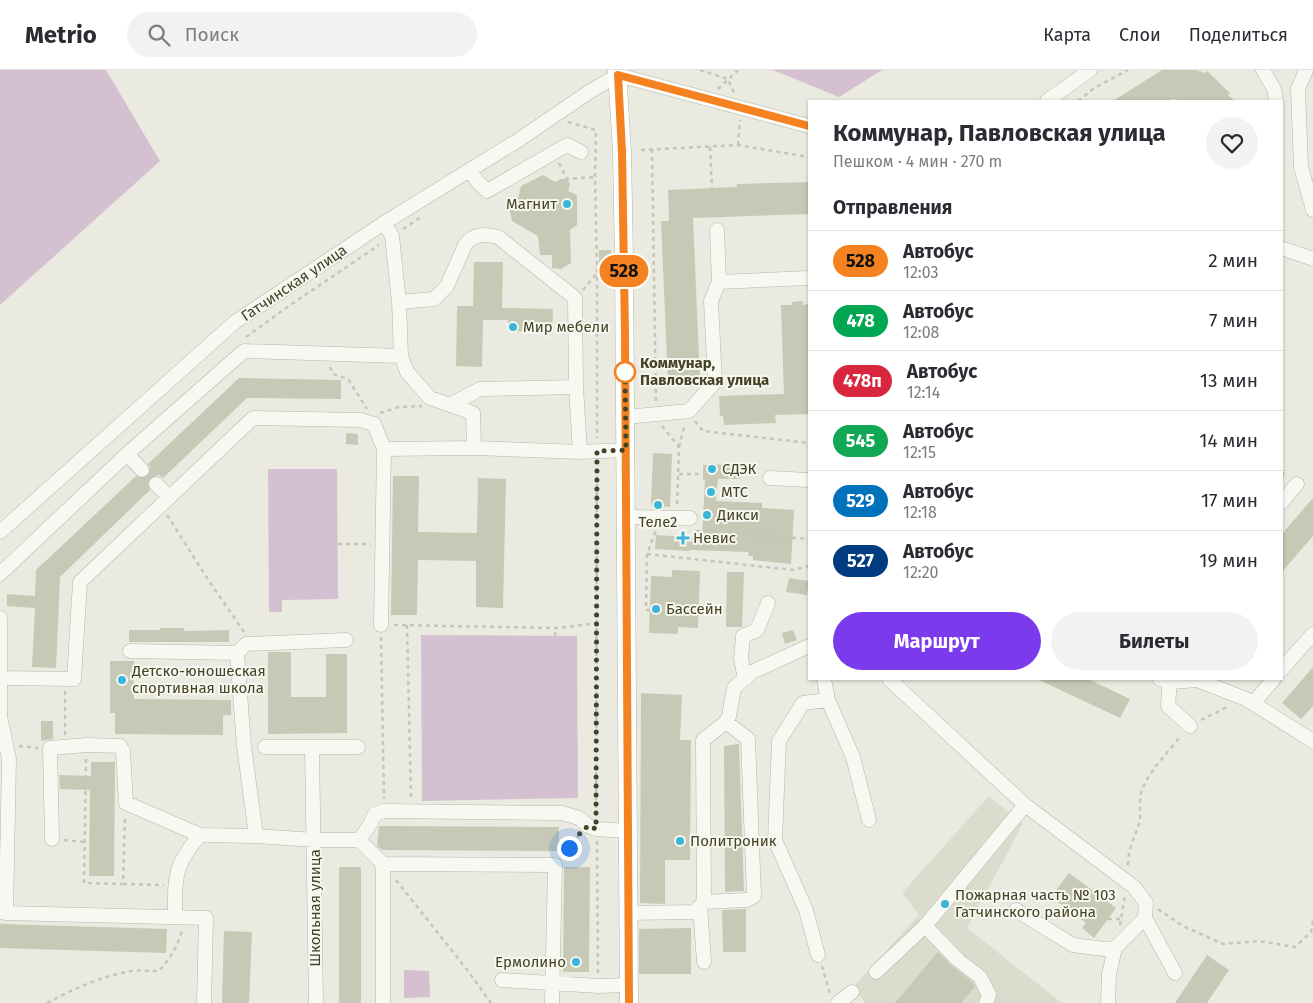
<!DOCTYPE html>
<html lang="ru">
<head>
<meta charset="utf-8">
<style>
  body { margin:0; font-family:"Fira Sans",sans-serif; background:#f2f2f3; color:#2b2b33; height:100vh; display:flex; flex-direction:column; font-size:19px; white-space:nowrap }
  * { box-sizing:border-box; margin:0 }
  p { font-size:16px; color:#7c7c81 }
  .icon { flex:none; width:28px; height:28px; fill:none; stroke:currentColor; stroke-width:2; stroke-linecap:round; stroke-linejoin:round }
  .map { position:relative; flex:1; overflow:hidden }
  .sheet { position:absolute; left:808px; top:30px; width:475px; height:580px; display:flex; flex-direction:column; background:#fff; border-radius:0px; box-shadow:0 1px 4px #0004 }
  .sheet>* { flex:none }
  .badge { padding:0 10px; border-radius:16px; font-size:18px; line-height:32px }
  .you { position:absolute; width:25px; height:25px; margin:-12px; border:4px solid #fff; border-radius:50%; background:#1a73e8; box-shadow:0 0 0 8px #1a73e833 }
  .map>.badge { position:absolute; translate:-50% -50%; box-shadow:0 0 0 2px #fff }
  h2 { padding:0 25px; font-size:19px; line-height:45px }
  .round { display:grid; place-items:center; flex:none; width:52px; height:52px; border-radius:26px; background:#f2f2f3 }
  .overview { display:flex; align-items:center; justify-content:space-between; height:85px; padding:0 25px }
  h1 { font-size:24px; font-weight:700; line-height:38px }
  .cta { display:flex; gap:10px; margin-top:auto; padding:10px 25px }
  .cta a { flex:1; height:58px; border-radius:30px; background:#7c3aed; color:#fff; font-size:20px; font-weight:700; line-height:58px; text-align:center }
  .cta a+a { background:#f2f2f3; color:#2b2b33 }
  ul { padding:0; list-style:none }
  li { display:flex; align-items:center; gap:15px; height:60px; padding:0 25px; border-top:1px solid #e1e1e2 }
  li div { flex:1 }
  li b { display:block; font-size:19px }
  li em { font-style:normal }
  li .badge { min-width:55px; font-weight:700; text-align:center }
  header { display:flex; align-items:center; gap:30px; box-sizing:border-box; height:70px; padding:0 25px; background:#fff; border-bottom:1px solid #e1e1e2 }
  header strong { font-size:24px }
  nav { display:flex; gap:28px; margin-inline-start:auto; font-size:18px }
  .search { width:350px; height:45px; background:#f2f2f3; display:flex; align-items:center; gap:12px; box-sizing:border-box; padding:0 18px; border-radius:28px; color:#7c7c81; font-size:19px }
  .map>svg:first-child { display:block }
  .built { fill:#dcdcce }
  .green { fill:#d5c0d2 }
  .building { fill:#c8c8b6 }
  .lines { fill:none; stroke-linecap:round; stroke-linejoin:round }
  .minor-tunnel { stroke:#c9c9bb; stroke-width:14; stroke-dasharray:14 7; stroke-linecap:butt }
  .minor-casing { stroke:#b5b5a5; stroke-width:15 }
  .major-casing { stroke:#b7b69e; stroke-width:19 }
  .path { stroke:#c5c5ba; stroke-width:2.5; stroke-dasharray:4 4; stroke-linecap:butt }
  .minor { stroke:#f8f8f3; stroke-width:14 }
  .major { stroke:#fff; stroke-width:18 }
  .line-casing { stroke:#fff; stroke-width:11 }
  .line { stroke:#f58220; stroke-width:8 }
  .walk { stroke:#434327; stroke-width:5; stroke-dasharray:0 9 }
  .poi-dot { fill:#3bb6d9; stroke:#f7f7ef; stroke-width:2 }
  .stop-dot { fill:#fff; stroke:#f58220; stroke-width:2.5 }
  .labels { text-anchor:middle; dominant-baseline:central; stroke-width:4; stroke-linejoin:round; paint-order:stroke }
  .poi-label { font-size:15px; fill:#434327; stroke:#f7f7ef; text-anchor:start }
  .street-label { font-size:15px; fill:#434327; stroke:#f7f7ef }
  .stop-label { font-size:15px; font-weight:bold; fill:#434327; stroke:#f7f7ef; text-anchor:start }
</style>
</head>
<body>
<header>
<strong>Metrio</strong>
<div class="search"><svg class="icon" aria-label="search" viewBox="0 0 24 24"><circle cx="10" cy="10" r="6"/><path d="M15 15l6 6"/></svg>Поиск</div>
<nav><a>Карта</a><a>Слои</a><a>Поделиться</a></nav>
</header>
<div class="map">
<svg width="1313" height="933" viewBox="0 0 1313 933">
  <rect width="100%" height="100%" fill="#eaeae0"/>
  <path class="built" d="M989,726L1023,754L967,858L1062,933H865L853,917L919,845L902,823Z"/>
  <path class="green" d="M0,0H106L160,91L0,235Z
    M773,0H882L839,27Z
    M268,399H337L338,529L282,530V542H269Z
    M421,565L577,566L578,728L422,731Z
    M404,900L429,901L430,927L404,928Z"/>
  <path class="building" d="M1162,0H1196L1205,3L1207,1L1230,23L1228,25L1235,31H1189L1172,29L1168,31H1113Z
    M543,105L555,112L561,109H567L570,114L568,121L577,125V155L570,160L571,193L561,199L552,198V185H540L538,166L512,151L509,137L518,129L521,116Z
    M809,112V144L693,148L700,311L668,313L661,151H669L668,120L737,117V114Z
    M599,180H611V201H599Z
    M474,192H503L502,238L553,239L552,262L508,261V250H483L482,297L456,296L457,236H473Z
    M803,231V235L809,234V344L775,345L776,353L724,355L723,346H720L719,326L784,324L781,235H792V232Z
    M239,308L341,310V329L247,328L163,408L158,405L150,408L147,412L150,420L60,507L56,598L32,597L35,538L7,536V524L35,526L36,500L136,406L144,409L148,406L151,398L148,394Z
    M346,363L358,364V375L346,374Z
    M653,383L672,384L670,437L651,436Z
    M741,394V409H718L716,431L762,433V438L794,440L791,494L753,490V486H748L749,482L690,480V481L655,479L656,465L702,468L705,410H703V395Z
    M393,406H419L418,462L477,463L478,408L506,409L503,538L476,537V491L418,490L417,545H391Z
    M1313,428V466L1281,503V465Z
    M672,500L700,501L698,558L678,557V564L649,563L651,506L672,507Z
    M727,502H744L742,557H726Z
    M789,508L809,511L807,525L786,522Z
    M160,558H184V561L229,560V572H129V560H160Z
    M793,560L797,570L785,574L782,563Z
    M268,582H291V627H326V584H347V663L268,664Z
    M110,591H134V629L231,630V645H223V665L115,664V643H110Z
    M1313,597V636L1301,649L1282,633Z
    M1037,609H1088L1130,629L1120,648Z
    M641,623L682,625L680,670H691L690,790H665V834L640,833Z
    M41,651H53V669L41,671Z
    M739,674L744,821L725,822L724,676Z
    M91,692H115L114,806H89L90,720L60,719L59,705L91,706Z
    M379,756L559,757V781L382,780L377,776Z
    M339,797H361V933H339Z
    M564,797H590L589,902H563Z
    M1069,803L1116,838L1094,868L1082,858L1086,853L1051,827Z
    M746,839V882H723L722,840Z
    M0,854L167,859L166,883L0,878Z
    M691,858V904H639V859Z
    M224,861L252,862L249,933H222Z
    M938,882L953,897L973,913L975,917L961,933H895Z
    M1207,885L1229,900L1207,933H1175Z"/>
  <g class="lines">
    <path class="minor-tunnel" d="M142,400L156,414"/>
    <g class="minor-casing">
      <path id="minor" d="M1263,0L1274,19L1276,31
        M1306,0L1298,19L1301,97L1313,140
        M1047,31L1090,0
        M470,100L477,111L487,121L567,75L581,82
        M384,153L392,166L399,232L401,286L407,302L430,328L473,343L474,378
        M717,160L719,212L809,208
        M1281,178L1313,189
        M399,232L434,229L447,216L465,175C474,163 485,164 498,167L575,228L576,317L580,382
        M450,335L480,319L576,317
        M626,347L689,341L715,312L711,231L719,212
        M384,379L474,378L580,382L626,380
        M127,384L142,400
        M770,408L809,410
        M156,414L169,427
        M1281,433L1297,414
        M627,447L690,448
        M0,462L235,252L384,153L517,71L589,22L618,5L809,56
        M0,504L127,384L244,281L401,286
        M0,548V646L9,689L6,843L0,842
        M346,570L246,574L237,583L244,676L256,766L314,770H359L369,756L375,744L384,741L562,743L579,748L588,756L596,759L627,761
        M130,581L237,583
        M1281,600L1313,564
        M1,608L74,609L80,512L253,348L360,350L374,354L384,379L381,555
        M745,609L741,589L743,566L757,560L768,533
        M889,609L1025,735L1134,817L1146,833L1145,848L1115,878L1109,904L1108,933
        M1160,609L1171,612L1197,610L1246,629L1313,671
        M1170,609L1168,636L1190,656
        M828,630L853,687L869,750
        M1253,633L1274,609
        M265,677H358
        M312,677L316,933
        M52,769L50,678L87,675L120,676L123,681L126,733L200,765L256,766
        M359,770L383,794V933
        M383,794L555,795L552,933
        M704,832L747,830L754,826L748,669L726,652
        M700,836L704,892
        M1016,840L1073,875L1104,879L1115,878
        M6,843L206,848L204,933
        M627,843L695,842L704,832L703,670L726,652L729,646L734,618L752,602L809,576
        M175,847C175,807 173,797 200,765
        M1145,848L1175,903
        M925,856L958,890L980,907L989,925L986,933
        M818,885L806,840L775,770L779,671L803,633L828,630L824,609
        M876,902L925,856L1025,735
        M502,910L599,916L628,915
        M838,933L852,922"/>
    </g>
    <g class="major-casing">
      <path id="major" d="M617,0L622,82L624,188L629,933"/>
    </g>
    <path class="path" d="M700,0L728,9L734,23
      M718,19L738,0
      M1078,31L1094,18L1128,0
      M568,52L596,60L595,107L597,203V368
      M738,75L740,50
      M710,77L712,118
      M652,79L656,333
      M641,80L738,75L809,87
      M559,93L567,109L595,107
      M403,159L421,147
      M583,220L597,203
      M246,267L286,238L379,175
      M330,297L333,304L348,309L367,339
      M380,343L399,337L422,336
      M695,351L703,361L809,373
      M662,356L679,377L677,435
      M679,377L685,354
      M1281,402L1287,406
      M679,404H701
      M167,445L209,511L244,562
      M696,461L809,469
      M338,474H371
      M647,484L793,500L809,496
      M650,540H646L647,484L656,460
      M394,555L557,558L598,553
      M407,555L411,729
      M381,567L384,729
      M548,589L557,558
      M65,621V665
      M1201,650L1229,636
      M19,676L38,678
      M86,689L84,813L123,814L125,747
      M596,746L597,394
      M64,770L85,772
      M597,771L598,903
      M562,787L579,765
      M1128,795C1128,779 1134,769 1139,754C1142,743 1138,731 1142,720C1149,701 1169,681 1181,666
      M396,810L468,901L491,933
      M123,814L164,815
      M1158,839L1183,856L1223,874L1259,871L1295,877L1311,862L1313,850
      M1108,849H1121
      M1120,855L1125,825
      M822,896L830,924
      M47,933C73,919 102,906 131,901C140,900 150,901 159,901C170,888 178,877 182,860"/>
    <use href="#minor" class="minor"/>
    <use href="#major" class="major"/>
  </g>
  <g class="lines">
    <g class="line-casing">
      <path id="line" d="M629,933L625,264L622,82L618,5L809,56"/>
    </g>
    <use href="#line" class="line"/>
    <path class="walk" d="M569,778L575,768L588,756L596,759L597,381L626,380L625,302"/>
  </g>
  <g class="poi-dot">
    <circle cx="567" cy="134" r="5"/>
    <circle cx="513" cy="257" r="5"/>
    <circle cx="712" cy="399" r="5"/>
    <circle cx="711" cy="422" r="5"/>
    <circle cx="658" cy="435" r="5"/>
    <circle cx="707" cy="445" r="5"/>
    <path d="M680.5 460.5h5v5h5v5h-5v5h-5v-5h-5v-5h5z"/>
    <circle cx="656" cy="539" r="5"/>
    <circle cx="122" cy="610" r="5"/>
    <circle cx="680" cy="771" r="5"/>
    <circle cx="945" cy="834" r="5"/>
    <circle cx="576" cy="892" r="5"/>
  </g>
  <circle class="stop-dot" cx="625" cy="302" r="10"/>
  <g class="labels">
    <g class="poi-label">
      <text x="557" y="134" text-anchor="end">Магнит</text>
      <text x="523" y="257">Мир мебели</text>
      <text x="722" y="399">СДЭК</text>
      <text x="721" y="422">МТС</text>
      <text x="717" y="445">Дикси</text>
      <text x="658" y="452" text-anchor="middle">Теле2</text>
      <text x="693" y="468">Невис</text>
      <text x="666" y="539">Бассейн</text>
      <text x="132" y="601">Детско-юношеская<tspan x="132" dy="17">спортивная школа</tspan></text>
      <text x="690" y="771">Политроник</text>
      <text x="955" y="825">Пожарная часть № 103<tspan x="955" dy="17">Гатчинского района</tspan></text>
      <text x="566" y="892" text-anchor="end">Ермолино</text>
    </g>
    <g class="street-label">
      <text transform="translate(294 213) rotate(-34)">Гатчинская улица</text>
      <text transform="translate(315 838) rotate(-90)">Школьная улица</text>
    </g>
    <g class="stop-label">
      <text x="640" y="293">Коммунар,<tspan x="640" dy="17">Павловская улица</tspan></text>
    </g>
  </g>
</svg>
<div class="you" style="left:569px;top:778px"></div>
<b class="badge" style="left:624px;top:201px;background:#f58220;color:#111">528</b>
<section class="sheet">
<div class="overview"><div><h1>Коммунар, Павловская улица</h1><p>Пешком · 4 мин · 270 m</p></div><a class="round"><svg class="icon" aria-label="heart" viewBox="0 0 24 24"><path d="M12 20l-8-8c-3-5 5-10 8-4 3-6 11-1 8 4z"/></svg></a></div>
<h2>Отправления</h2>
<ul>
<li><span class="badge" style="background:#f58220;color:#111">528</span><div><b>Автобус</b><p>12:03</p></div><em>2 мин</em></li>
<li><span class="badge" style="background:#00a651;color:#fff">478</span><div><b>Автобус</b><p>12:08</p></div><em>7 мин</em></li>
<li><span class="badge" style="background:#d7263d;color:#fff">478п</span><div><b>Автобус</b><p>12:14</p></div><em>13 мин</em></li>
<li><span class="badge" style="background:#10a855;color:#fff">545</span><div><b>Автобус</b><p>12:15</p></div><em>14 мин</em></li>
<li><span class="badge" style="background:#0072bc;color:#fff">529</span><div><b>Автобус</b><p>12:18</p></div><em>17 мин</em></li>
<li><span class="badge" style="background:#003b80;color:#fff">527</span><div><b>Автобус</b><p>12:20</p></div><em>19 мин</em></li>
</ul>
<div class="cta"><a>Маршрут</a><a>Билеты</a></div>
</section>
</div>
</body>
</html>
